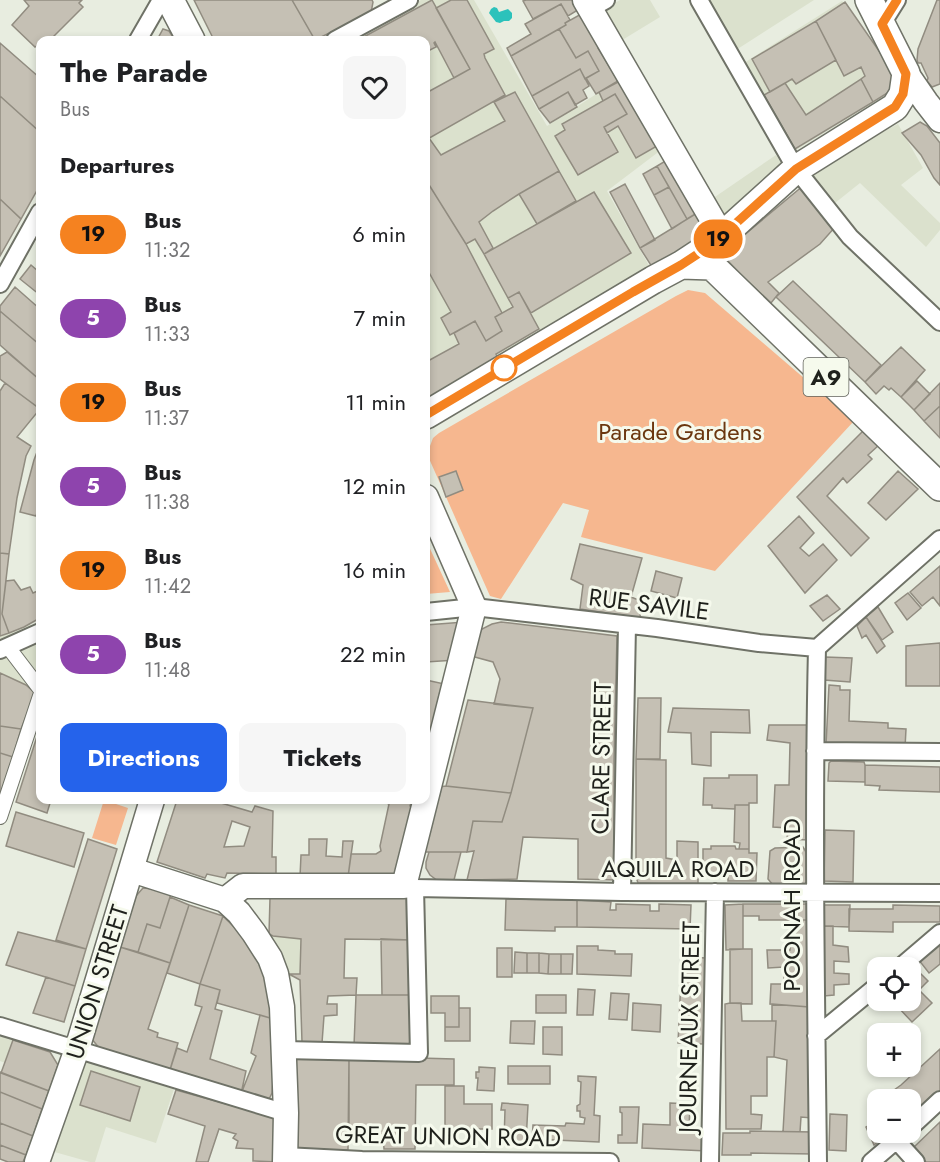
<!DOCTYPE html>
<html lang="en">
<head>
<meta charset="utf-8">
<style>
  body { margin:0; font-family:Jost,sans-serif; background:#f6f6f6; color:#202124; height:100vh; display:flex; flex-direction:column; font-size:22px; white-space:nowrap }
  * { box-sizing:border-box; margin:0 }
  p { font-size:20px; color:#757577 }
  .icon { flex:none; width:33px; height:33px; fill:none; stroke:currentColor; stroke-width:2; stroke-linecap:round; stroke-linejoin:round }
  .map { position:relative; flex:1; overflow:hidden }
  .sheet { position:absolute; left:36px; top:36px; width:394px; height:768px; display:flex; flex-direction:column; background:#fff; border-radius:12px; box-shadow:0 3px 9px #0003 }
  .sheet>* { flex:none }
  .badge { padding:0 12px; border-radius:20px; font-size:21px; line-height:39px }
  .buttons { position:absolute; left:867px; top:957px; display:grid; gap:12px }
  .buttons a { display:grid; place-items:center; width:54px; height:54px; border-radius:12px; background:#fff; box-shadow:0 3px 9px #0003; font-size:30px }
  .map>.badge { position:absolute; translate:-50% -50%; box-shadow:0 0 0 3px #fff }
  h2 { padding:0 24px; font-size:22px; line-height:54px }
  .round { display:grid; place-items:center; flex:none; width:63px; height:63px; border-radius:12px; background:#f6f6f6 }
  .headline { display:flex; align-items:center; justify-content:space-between; height:102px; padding:0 24px }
  h1 { font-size:28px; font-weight:700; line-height:45px }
  .cta { display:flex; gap:12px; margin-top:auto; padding:12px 24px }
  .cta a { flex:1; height:69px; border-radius:12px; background:#2563eb; color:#fff; font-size:24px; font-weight:700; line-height:69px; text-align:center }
  .cta a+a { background:#f6f6f6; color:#202124 }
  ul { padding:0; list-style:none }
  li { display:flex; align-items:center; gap:18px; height:84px; padding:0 24px }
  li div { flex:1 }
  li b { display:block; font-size:22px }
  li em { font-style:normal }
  li .badge { min-width:66px; font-weight:700; text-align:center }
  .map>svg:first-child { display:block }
  .built { fill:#dbe1cd }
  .green { fill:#f6b78f }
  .water { fill:#2cc2bb }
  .building { fill:#c5c0b4; stroke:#918c80; stroke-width:1.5; fill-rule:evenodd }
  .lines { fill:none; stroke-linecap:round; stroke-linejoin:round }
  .pedestrian-casing { stroke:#6f7267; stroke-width:16 }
  .minor-casing { stroke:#6f7267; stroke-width:20 }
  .secondary-casing { stroke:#6f7267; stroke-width:27 }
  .primary-casing { stroke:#6f7267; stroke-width:30 }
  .pedestrian { stroke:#fff; stroke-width:14 }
  .minor { stroke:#fff; stroke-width:16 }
  .secondary { stroke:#fff; stroke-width:24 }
  .primary { stroke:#fff; stroke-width:27 }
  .line-casing { stroke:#fff; stroke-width:14 }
  .line { stroke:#f58220; stroke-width:9 }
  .stop-dot { fill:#fff; stroke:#f58220; stroke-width:3 }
  .labels { text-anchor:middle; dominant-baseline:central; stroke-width:6; stroke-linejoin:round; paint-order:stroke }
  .shield { fill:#f6faed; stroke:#60625b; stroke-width:1.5 }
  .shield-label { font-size:22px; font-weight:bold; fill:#1f211c }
  .park-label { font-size:24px; fill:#6b370f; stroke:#f6faed }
  .street-label { font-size:24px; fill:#1f211c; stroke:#f6faed }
</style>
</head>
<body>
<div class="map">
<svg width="940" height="1162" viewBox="0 0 940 1162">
  <rect width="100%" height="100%" fill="#e8ede0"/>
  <path class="built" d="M421,0H474L547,126L621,78L661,150L607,191L652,271L426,402V40H350Z
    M620,0H650L660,17L619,42L603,16L606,8Z
    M707,0H814L736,50Z
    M842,1L854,17L890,86L883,97L793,152L744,63Z
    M898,124L923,168L901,185L940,223V230L926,247L860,183L830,207L809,175L862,143Z
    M776,155L783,166L722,220L709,201Z
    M25,620L40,633V687L35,693L0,795V631Z
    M272,936L345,939L344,979L287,977L280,952Z
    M0,1036L13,1040L5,1063L0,1061Z
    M82,1060L174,1089L156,1143L106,1127L95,1162H90L51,1151Z"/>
  <path class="green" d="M688,290L705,293L854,421L715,571L581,537L589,510L563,503L501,599L490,596L427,454L433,438L439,433L676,296Z
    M426,540L450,592L426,594Z
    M104,800L128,808L116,845L92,838Z"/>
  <path class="water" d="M494,7L497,8L499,12L508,9L512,13V18L509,21H504L500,23L496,22L489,13L491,9Z"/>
  <path class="building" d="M24,0H82L79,3L83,7L50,40H40V47L38,45L35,47L12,25L29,6Z
    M194,0H292L315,40H214Z
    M292,0H372L373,2L371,13L315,40Z
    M432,0L470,69L454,78L435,42L434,43L436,47L426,52V40H358Z
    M451,0H467L494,49L484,54L485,58L505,95L426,140V93L470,69L436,8Z
    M526,0H576L581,8L568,16L561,4L533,19L523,1Z
    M937,0H940V84L932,87L927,81L928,78L921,63H918L917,60L918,49Z
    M845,2L893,71V81L889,92L873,102L861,79L865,76L861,67L844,76L816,21Z
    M561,4L570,20L565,23L566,25L511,56L507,48L531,34L525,24Z
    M583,13L603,45L598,48L618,81L596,94L586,78L599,71L588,51L576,58L559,29L566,25L565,23Z
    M816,21L836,60L796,84L792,79L770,92L752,59Z
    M163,29L169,31L175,40H157Z
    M559,29L576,58L588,51L599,71L585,79L580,69L532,96L511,56Z
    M0,43L40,78V132L0,96Z
    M580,69L589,86L583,90L587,98L575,105L568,92L539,109L532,96Z
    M861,79L873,102L795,149L764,95L785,83L806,115Z
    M620,81L657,146L636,158L618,126L607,133L604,127L627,114L615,94L603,101L599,92Z
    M515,92L559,171L519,194L493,211L479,222L493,248L484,254L475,239L466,244L426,180V140L429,138L441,155L505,121L494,102Z
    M568,92L577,107L550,123L539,109Z
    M615,94L627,114L604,127L618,152L578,175L555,136L565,130L562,124Z
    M0,96L40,132V185L21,219L0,199Z
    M920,122L927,126L940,143V185L934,178L921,155L902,133Z
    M667,160L697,213L687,219L657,166Z
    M657,166L669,187L654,195L643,174Z
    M559,171L576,201L537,224L519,194Z
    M426,180L466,244L502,313L495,317L502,331L486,341L475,321L450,335L441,318L451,312L427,269L426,270Z
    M625,184L655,240L640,248L610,192Z
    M804,185L836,226L820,244L768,282L779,293L771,303L743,277L728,261L731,246Z
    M669,187L687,219L672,229L654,195Z
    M594,192L631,253L531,313L519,292L508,298L484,254Z
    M0,199L21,219L0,256Z
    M697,213L711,235L654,270L640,248Z
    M31,265L38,271L40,267V295L20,279Z
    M793,281L881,365L865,382L776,297Z
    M15,287L40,309V345L0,311V306Z
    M519,292L539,329L496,354L498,359L426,399V362L459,344L454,333L475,321L486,341L502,331L495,317L513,307L508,298Z
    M0,311L40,345V380L0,345Z
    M901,347L925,370L901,397L891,388L889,390L884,386L876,394L865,382Z
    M7,352L40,380V409L0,379V356Z
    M917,381L930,394L914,410L901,397Z
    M5,383L40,409L17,437L31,446L26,456L17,498L9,554L0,553V391Z
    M940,383V406L924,421L914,410Z
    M940,406V438L924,421Z
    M864,430L879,445L868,455L872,459L847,483L843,478L827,496L869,538L851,556L797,497Z
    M40,444V502L36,516L20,512L34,460Z
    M456,471L463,490L446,497L439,477Z
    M898,471L918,489L886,520L868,503Z
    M799,516L814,533L800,548L809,556L823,544L837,560L805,593L768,546Z
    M580,544L642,558L631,597L641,601L640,618L580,609L583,585L571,579Z
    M0,553L9,554L2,614L9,633L0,636Z
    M940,566V606L933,597L922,606L910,592Z
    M656,571L682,578L677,598L651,591Z
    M14,580L21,590L30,587L33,593L40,590V618L24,627L9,633L2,614L6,581Z
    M908,593L921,608L907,620L895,603Z
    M827,595L840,609L823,621L810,606Z
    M878,607L893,632L882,640L866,617Z
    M866,617L885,646L877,653L866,635L862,638L857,626Z
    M464,622L456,660L426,662V625Z
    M501,622L617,636L614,760V880L578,879V839L523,837L517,879L467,880L474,851L467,852L473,821L502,822L511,793L533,708L494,704L500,679L493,662L471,656L477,637L482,629L492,624Z
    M940,643V686H906V646Z
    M825,657L852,658L850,682L824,680Z
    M0,673L26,685L35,693L21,729L0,726Z
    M426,680L449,685L437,730L429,729L426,741Z
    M829,685L840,686V690H850L849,721L888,723V728L906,729L905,748L826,745Z
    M638,698H661L660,759H636Z
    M468,700L533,708L511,793L446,786Z
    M673,708L749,710L750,733L711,732V766L692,764L691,733L668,732Z
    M769,725H812L809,840L787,839L788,828L773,827L775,785H789L790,743L767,740Z
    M0,726L21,729L13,757L0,753Z
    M40,727V800H51L47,813L16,802Z
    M0,753L13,757L0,795Z
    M636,759L666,760V858L677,860V841L698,842V885L638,883L636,877Z
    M831,761L864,762L865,765V782L828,781L829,763Z
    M865,765L940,767V792L879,790L880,786L865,785Z
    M729,775H757V803H749V805H735V809L712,808V805H703L704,778H729Z
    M446,786L511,793L502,822L473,821L467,852H423L438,787Z
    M177,800H211L252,812L255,806L273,811L272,857H276V874L227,873L225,878L207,874L205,878L157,862ZM232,821L250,827L244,846L224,847Z
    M384,800H412L410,806L417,810L398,874L348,877L351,854H376L381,851L380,846L389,804L384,802Z
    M735,805H749V849H739L740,843L734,842Z
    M16,812L84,833L74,867L6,846Z
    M825,830L854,831L853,882L824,881Z
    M88,839L117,849L86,949L56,940Z
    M309,839H327L326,856L342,857L343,841H353L348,877H300L301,855H309Z
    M711,846H735L736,849H749V853H757L756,881H728V878L703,877V849H711Z
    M803,847L809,857L810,880L804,886L773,885L768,879L770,851L775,848Z
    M429,852H461L454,880L438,881L430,875L426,868V862Z
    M143,888L154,889L171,894L160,928L147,924L138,952L120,947L136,896Z
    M408,895L411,940L345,939L344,978H357L356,995L328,996L327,1004H337V1015L324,1016L322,1043L302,1042L300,980L289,974H300L301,939L273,936L269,934L270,898Z
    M170,897L189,905L170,963L138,952L147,924L160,928Z
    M506,899L577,900V927H555V931L505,930Z
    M577,900L611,902L610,910H616V904L650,905V911H659V904L691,905L690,929L577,927Z
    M743,904V949L726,950L725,905Z
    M743,904H807V920H759V916H743Z
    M189,905L223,916L200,984L167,973Z
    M821,905H850L849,927L823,926Z
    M893,905L940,906V922H893V932L849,931V909H893Z
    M223,916L252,945L268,974L277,1020L217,1003L220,990L200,984Z
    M792,920H807L809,1007L770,1004L771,984H784V967L768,968L767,950H790Z
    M823,926H833V945L848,947L849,962L834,961V973L849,974V984L834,985V995L824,996Z
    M18,932L86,949L75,986L6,965Z
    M381,939L411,940V995H382Z
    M940,942V964L929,973L918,959Z
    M577,946H598V950L615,951V954H632L631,976L577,974Z
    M120,947L170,963L148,1029L158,1033L157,1037L178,1043L169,1073L100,1049L91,1038Z
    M497,948H512V977H497Z
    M730,949H752V1004L730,1003Z
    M515,952L527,953V973H514Z
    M527,953H539V973H527Z
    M539,953L549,954L548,974L539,973Z
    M549,954H561V974H548Z
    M561,954H573L572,974H561Z
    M682,957L707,958L703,1044L678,1043Z
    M912,965L928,981L919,990L932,1003L912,1022L897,1006L892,1010L883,1000H910V968Z
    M46,977L75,986L64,1022L33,1013Z
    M200,984L220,990L215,1009L222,1011L210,1059L246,1071L241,1094L169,1073L177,1048L187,1052L202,1007L195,1005Z
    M578,989L595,990L593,1015H577Z
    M611,993L629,994L627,1020L609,1019Z
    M356,995H411L414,1048L354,1046Z
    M536,995H566V1013H536Z
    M431,996H459V1027H445V1013H431Z
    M633,1003L661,1005L660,1032L632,1030Z
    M730,1003H741L742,1021H776L774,1057H767V1096H751V1114L762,1115L761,1129H726L725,1004Z
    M772,1004L809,1007L812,1118L801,1117L800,1132H783L787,1060L774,1057L776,1021H772Z
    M459,1008H470V1041H445V1027H459Z
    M260,1015L277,1020L276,1049L272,1093L269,1099L263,1100L241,1094L256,1056L251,1053Z
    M511,1021H535L534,1044L510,1043Z
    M543,1027H562V1055L543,1054Z
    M13,1040L50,1052L58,1065L49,1091L1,1073Z
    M940,1049V1095L911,1123L910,1100H880L901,1085Z
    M295,1056H349L348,1150H294Z
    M349,1056L454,1059V1085H416L415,1149H384L383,1134L349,1133Z
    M508,1066H550V1084H508Z
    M479,1067L495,1068L494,1091L477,1090L478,1078H476V1072H479Z
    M91,1071L140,1087L130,1121L80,1105Z
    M0,1072L49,1091L42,1109L0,1092Z
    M578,1076L596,1077L594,1115L600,1116L599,1142L532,1139L533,1125L565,1126L566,1123L584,1124L585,1118L580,1117V1111H577V1106L580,1104L581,1082L578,1081Z
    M445,1086H464V1104H492V1129H445Z
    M176,1090L280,1119L279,1162L253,1161V1149L236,1148L238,1141L233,1138L236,1134L219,1129L208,1162H196L205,1126L168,1114Z
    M0,1092L42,1109L33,1136L0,1123Z
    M502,1103L528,1105L526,1142L504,1141L505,1110H501Z
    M670,1103L690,1104L689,1128L708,1129L707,1151L642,1148L643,1124L670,1125Z
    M620,1107H639L637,1143H618V1135H622V1113L620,1112Z
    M830,1114L847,1115L846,1151L829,1150Z
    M878,1120V1132H890L874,1145L866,1127Z
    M940,1122V1162H926L914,1147Z
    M0,1123L33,1136L26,1155L0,1145Z
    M750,1131L815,1132L814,1154L751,1153V1155H722L723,1133H750Z
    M0,1145L26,1155L23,1162H8L0,1159Z"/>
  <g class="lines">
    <g class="pedestrian-casing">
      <path id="pedestrian" d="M8,647L40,689
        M0,817L40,696"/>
    </g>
    <g class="minor-casing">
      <path id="minor" d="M699,0L796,169L850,237L940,322
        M590,9L606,0
        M882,24L897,0
        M138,40L161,0
        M335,40L409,0
        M0,284L40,212
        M426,612L474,607L657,628L759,643L817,648
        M817,648C813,820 816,991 818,1162
        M817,648L940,539
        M0,650L40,632
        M815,751L940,752
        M404,886L415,888L622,892L940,893
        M622,892L627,625
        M899,968L940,933
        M0,1026L286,1113
        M816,1036L878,985
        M284,1050L419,1053L415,888
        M910,1128L940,1100
        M897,1141L916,1162
        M285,1156L362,1160L610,1162
        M710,1162L715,892
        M871,1162L906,1132"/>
    </g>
    <g class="secondary-casing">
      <path id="secondary" d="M585,0L722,236
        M906,73L926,102L940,120
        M132,870L225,900L239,913L254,933L270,958L276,974L282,1007L286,1113L285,1162
        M225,900L243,886H404L474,607L426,497
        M37,1162L77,1049L152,800"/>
    </g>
    <g class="primary-casing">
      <path id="primary" d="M170,0L191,40
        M681,265L712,266L940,487
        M426,415L653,280L681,265L713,244L796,169L895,107L903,94L906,73L869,0"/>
    </g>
    <use href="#pedestrian" class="pedestrian"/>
    <use href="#minor" class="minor"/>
    <use href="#secondary" class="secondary"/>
    <use href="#primary" class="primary"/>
  </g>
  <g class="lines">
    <g class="line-casing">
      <path id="line" d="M426,415L633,292L681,265L713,244L796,169L895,107L903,94L906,74L882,24L897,0"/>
    </g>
    <use href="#line" class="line"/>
  </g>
  <circle class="stop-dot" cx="504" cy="368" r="12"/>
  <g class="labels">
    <rect class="shield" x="803.5" y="358" width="45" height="38" rx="4.5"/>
    <g class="shield-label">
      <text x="826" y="377">A9</text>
    </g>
    <g class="park-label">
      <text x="680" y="431">Parade Gardens</text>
    </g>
    <g class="street-label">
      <text transform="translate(649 604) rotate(7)">RUE SAVILE</text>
      <text transform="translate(601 758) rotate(-89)">CLARE STREET</text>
      <text x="678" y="868">AQUILA ROAD</text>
      <text transform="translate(791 905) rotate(-90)">POONAH ROAD</text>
      <text transform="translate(97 982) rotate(-73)">UNION STREET</text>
      <text transform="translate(689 1027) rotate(-89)">JOURNEAUX STREET</text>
      <text transform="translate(448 1136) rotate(1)">GREAT UNION ROAD</text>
    </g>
  </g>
</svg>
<div class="buttons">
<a><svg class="icon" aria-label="locate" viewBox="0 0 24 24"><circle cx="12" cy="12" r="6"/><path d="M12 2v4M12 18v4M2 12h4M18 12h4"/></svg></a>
<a>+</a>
<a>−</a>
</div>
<b class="badge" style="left:718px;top:239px;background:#f58220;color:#111">19</b>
<section class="sheet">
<div class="headline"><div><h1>The Parade</h1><p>Bus</p></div><a class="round"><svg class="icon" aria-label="heart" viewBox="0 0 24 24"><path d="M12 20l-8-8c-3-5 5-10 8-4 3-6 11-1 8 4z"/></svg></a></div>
<h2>Departures</h2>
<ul>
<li><span class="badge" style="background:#f58220;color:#111">19</span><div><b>Bus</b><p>11:32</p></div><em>6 min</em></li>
<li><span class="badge" style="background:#8e44ad;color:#fff">5</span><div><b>Bus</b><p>11:33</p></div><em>7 min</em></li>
<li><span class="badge" style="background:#f58220;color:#111">19</span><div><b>Bus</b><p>11:37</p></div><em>11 min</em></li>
<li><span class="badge" style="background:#8e44ad;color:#fff">5</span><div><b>Bus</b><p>11:38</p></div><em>12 min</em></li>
<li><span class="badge" style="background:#f58220;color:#111">19</span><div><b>Bus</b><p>11:42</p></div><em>16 min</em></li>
<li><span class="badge" style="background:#8e44ad;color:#fff">5</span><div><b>Bus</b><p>11:48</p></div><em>22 min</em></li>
</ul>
<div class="cta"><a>Directions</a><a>Tickets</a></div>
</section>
</div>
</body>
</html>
